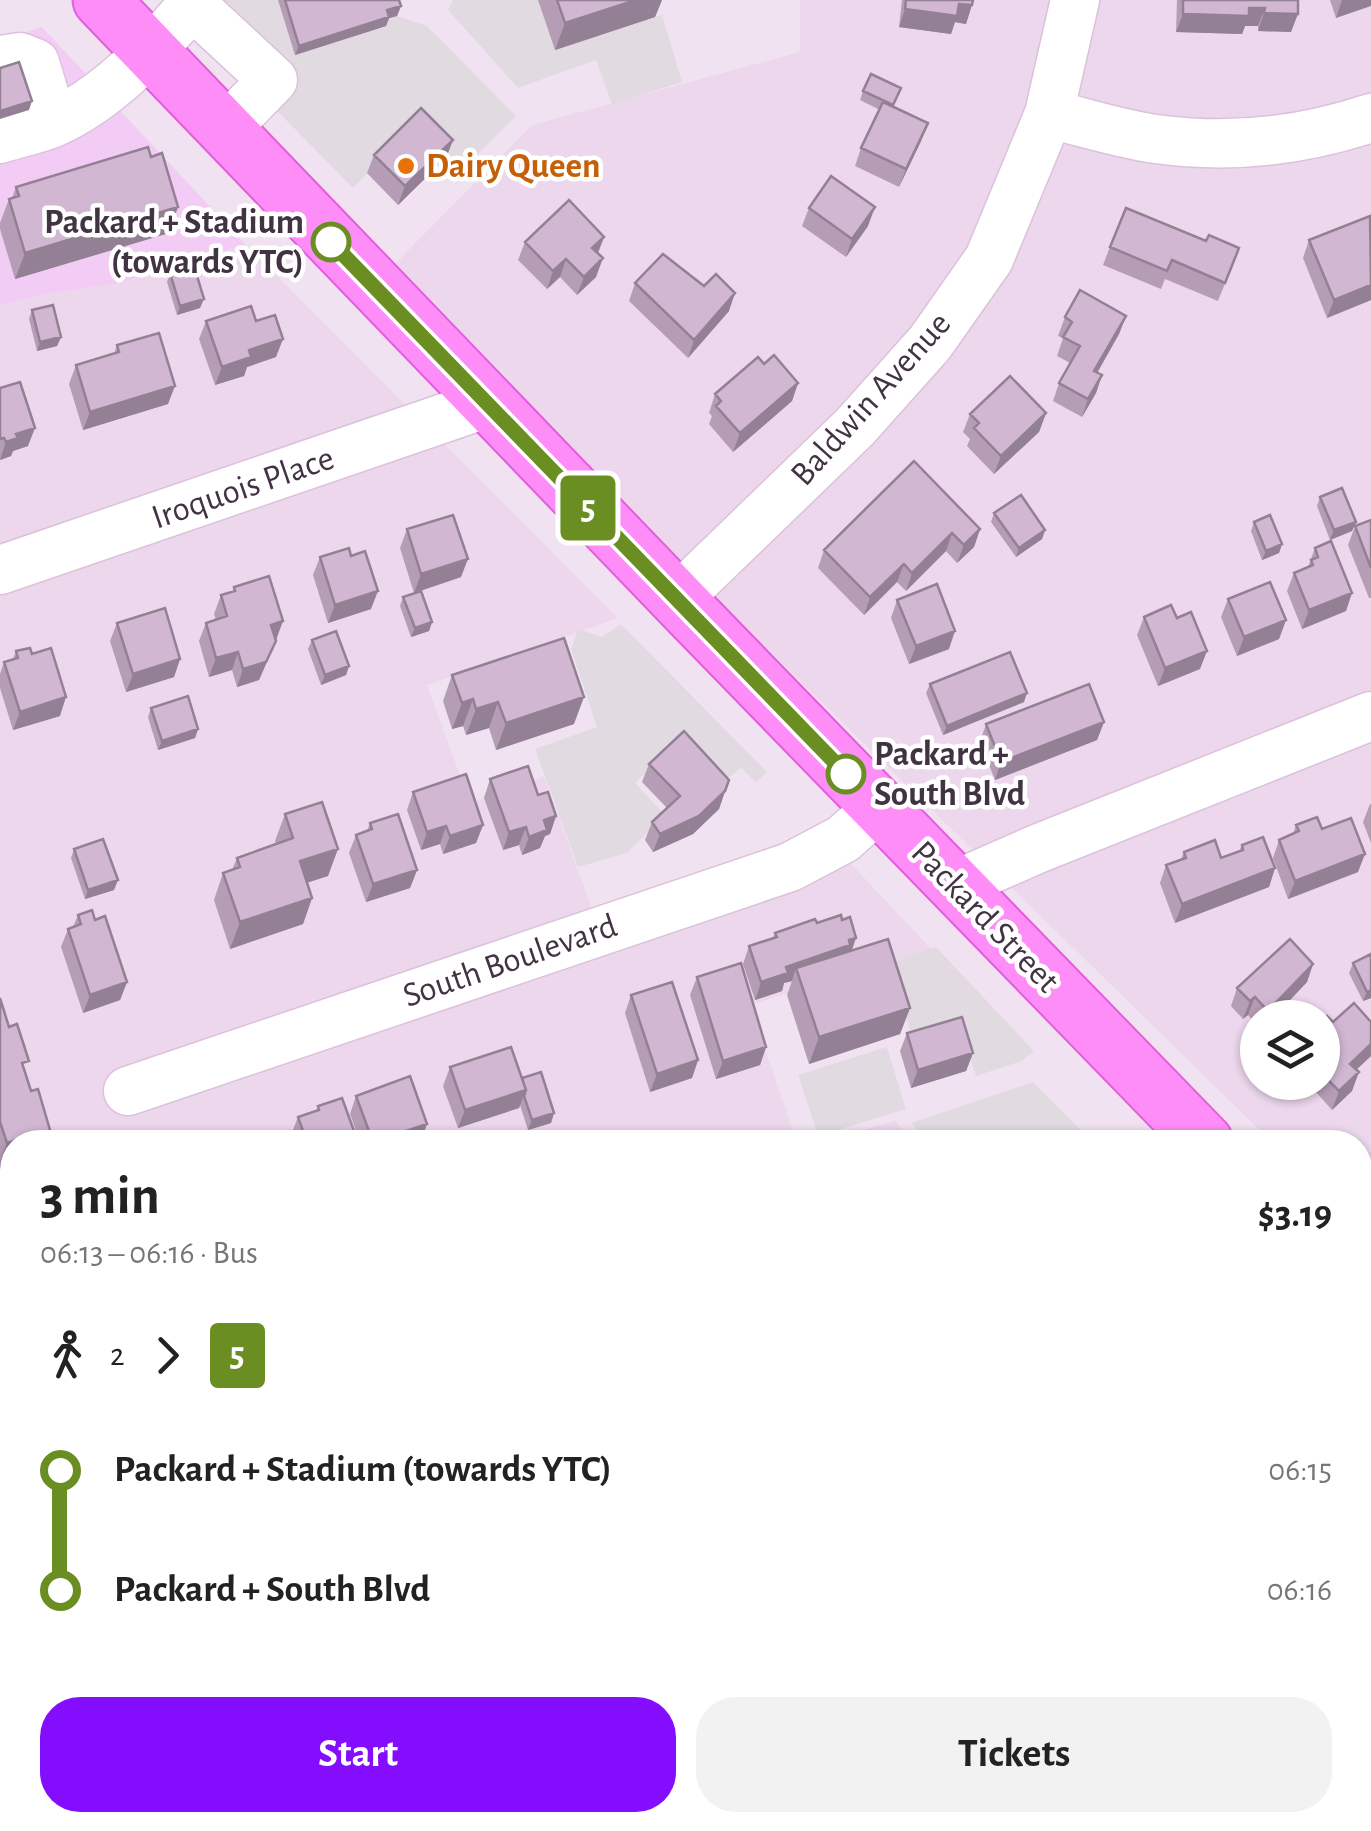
<!DOCTYPE html>
<html lang="en">
<head>
<meta charset="utf-8">
<style>
  body { margin:0; font-family:"Alegreya Sans",sans-serif; background:#f2f2f2; color:#222; height:100vh; display:flex; flex-direction:column; font-size:38px; white-space:nowrap }
  * { box-sizing:border-box; margin:0 }
  p { font-size:32px; color:#767676 }
  .icon { flex:none; width:55px; height:55px; fill:none; stroke:currentColor; stroke-width:2; stroke-linecap:round; stroke-linejoin:round }
  .map { position:relative; flex:1; overflow:hidden }
  .side { position:absolute; left:0px; top:1130px; width:1372px; height:702px; display:flex; flex-direction:column; background:#fff; border-radius:40px 40px 0 0; box-shadow:0 2px 8px #0004 }
  .side>* { flex:none }
  .badge { padding:0 20px; border-radius:8px; font-size:35px; line-height:65px }
  .buttons { position:absolute; left:1240px; top:1000px; display:grid; gap:20px }
  .buttons a { display:grid; place-items:center; width:100px; height:100px; border-radius:50%; background:#fff; box-shadow:0 2px 8px #0004; font-size:50px }
  .map>.badge { position:absolute; translate:-50% -50%; box-shadow:0 0 0 5px #fff }
  .legs { display:flex; align-items:center; gap:15px; height:110px; padding:0 40px; font-size:32px }
  .legs p { margin-inline-start:auto }
  .headline { display:flex; align-items:center; justify-content:space-between; height:170px; padding:0 40px }
  h1 { font-size:55px; font-weight:700; line-height:75px }
  .cta { display:flex; gap:20px; margin-top:auto; padding:20px 40px }
  .cta a { flex:1; height:115px; border-radius:40px; background:#840dfd; color:#fff; font-size:40px; font-weight:700; line-height:115px; text-align:center }
  .cta a+a { background:#f2f2f2; color:#222 }
  ul { padding:0 40px; list-style:none }
  li { display:flex; align-items:center; gap:35px; height:120px; font-size:38px }
  li i { display:grid; place-items:center; width:15px; height:100%; margin:0 12px; background:currentColor }
  li i::after { content:''; width:25px; height:25px; margin:-12px; border:8px solid; border-radius:50%; background:#fff }
  li p { margin-inline-start:auto }
  li:first-child i { background:linear-gradient(#0000 50%,currentColor 0) }
  li:last-child i { background:linear-gradient(currentColor 50%,#0000 0) }
  .map>svg:first-child { display:block }
  .residential { fill:#ecd7ec; fill-rule:evenodd }
  .commercial { fill:#f2ccf5 }
  .parking { fill:#e1dbe1 }
  .lines { fill:none; stroke-linecap:round; stroke-linejoin:round }
  .minor-casing { stroke:#dbc2da; stroke-width:51 }
  .major-casing { stroke:#e45dde; stroke-width:59 }
  .minor { stroke:#fff; stroke-width:48 }
  .major { stroke:#ff8df8; stroke-width:55 }
  .wall { fill:#b59db5 }
  .shaded-wall { fill:#938094 }
  .building { fill:#d2b7d3; stroke:#938094; stroke-width:2.5 }
  .line-1-casing { stroke:#fff; stroke-width:22 }
  .line-1 { stroke:#6b8e23; stroke-width:15 }
  .food-dot { fill:#e8710a; stroke:#fff; stroke-width:4 }
  .stop-1-dot { fill:#fff; stroke:#6b8e23; stroke-width:5 }
  .labels { text-anchor:middle; dominant-baseline:central; stroke-width:9; stroke-linejoin:round; paint-order:stroke }
  .food-label { font-size:35px; font-weight:bold; fill:#c56008; stroke:#fff; text-anchor:start }
  .stop-label { font-size:35px; font-weight:bold; fill:#423343; stroke:#fff; text-anchor:end }
  .street-label { font-size:35px; fill:#423343; stroke:#fff }
</style>
</head>
<body>
<div class="map">
<svg width="1371" height="1831" viewBox="0 0 1371 1831">
  <rect width="100%" height="100%" fill="#f1e2f1"/>
  <path class="residential" d="M800,0H1371V1151L1360,1162V1142H1272L384,275L532,125L800,52ZM1258,1018H1322V1082H1258Z
    M245,244L618,618L427,685L470,803L544,776L594,915L824,835L931,949L750,1005L797,1142H12V1820H1324L1334,1831H0V305L44,294L120,283Z
    M895,1121L914,1142H821Z"/>
  <path class="commercial" d="M42,27L245,244L120,283L44,294L0,305V40Z
    M1371,1151V1242L1360,1231V1162Z
    M1360,1382L1371,1393V1690L1360,1701Z"/>
  <path class="parking" d="M168,0H278L384,19L397,16L427,26L516,116L460,172L414,127L353,188Z
    M453,0H538L556,49L662,15L682,82L612,104L596,60L518,88L448,10Z
    M621,624L767,772L756,782L741,768L727,779L677,742L635,783L665,815L627,853L578,867L535,749L597,727L571,649L578,629L602,637Z
    M936,947L1034,1051L1022,1061L976,1076L958,1019L911,1033L889,962Z
    M887,1047L906,1109L818,1136L798,1075Z
    M1033,1082L1085,1134L1077,1142H930L911,1123Z
    M0,1395L12,1434V1469L0,1473Z
    M0,1477L12,1515V1733L0,1737V1629L8,1626L0,1601Z
    M74,1820H145L148,1831H78Z"/>
  <g class="lines">
    <g class="minor-casing">
      <path id="minor" d="M0,60L20,57L35,63L53,123
        M1049,114C1084,122 1120,134 1156,139C1228,149 1302,141 1371,118
        M0,139C17,133 37,130 53,123C107,99 155,48 192,5L273,80L224,130
        M0,570L485,404
        M678,598L855,427L930,343L989,259L1049,114L1075,0
        M955,885L1037,849L1371,716
        M128,1091L790,867L843,839L878,808
        M1360,1724L1371,1714
        M1156,1831L1182,1820"/>
    </g>
    <g class="major-casing">
      <path id="major" d="M101,0C467,383 835,763 1205,1142
        M1360,1303L1371,1314"/>
    </g>
    <use href="#minor" class="minor"/>
    <use href="#major" class="major"/>
  </g>
  <path class="wall" d="M278,0H399L401,6L397,16L389,18L386,26L295,55Z
    M538,0H662L655,17L555,50Z
    M902,0H973L966,24L955,22L951,34L899,27Z
    M1177,0H1298L1291,32L1258,31V26H1245L1242,34L1176,32Z
    M1330,0H1371L1336,18Z
    M863,91L893,107L921,141L899,187L855,166L861,148L880,110L860,100Z
    M453,140L446,158L398,205L367,173L374,155Z
    M16,187L169,233L15,279L0,229V223L9,199L12,198Z
    M809,208L868,226L846,257L802,226Z
    M1371,218V300L1327,318L1303,258L1309,240Z
    M604,237L598,253L596,277L577,295L560,277L547,289L518,260L525,242Z
    M1206,241L1239,248L1218,301L1165,279L1161,289L1103,265L1110,247Z
    M170,273L200,308L177,315L167,282Z
    M635,283L729,311L688,358L629,301Z
    M32,310L61,337L57,346L37,351L29,319Z
    M1126,316L1119,334L1097,373L1102,375L1096,393L1082,417L1053,401L1059,383L1070,363L1057,356L1063,338L1058,336L1065,317Z
    M206,321H256L276,357L247,367L244,376L215,385L199,339Z
    M117,345L168,404L83,430L69,384L76,365L114,354Z
    M764,364L798,383L792,401L733,452L709,424L712,416L709,413L715,394Z
    M0,388L28,446L13,451L11,456L0,460Z
    M1046,413L1039,432L994,474L967,446L970,439L963,432L970,414Z
    M1320,497L1356,522L1352,531L1330,540L1317,506Z
    M994,513L1045,530L1042,539L1016,557L991,522Z
    M1371,520V598H1369L1348,545L1355,526Z
    M1254,522L1282,544L1279,553L1262,560L1251,531Z
    M407,529L461,577L414,593L400,548Z
    M980,529L974,547L957,563L946,551L906,591L897,582L864,615L818,568L824,550Z
    M1315,548L1346,611L1302,629L1287,591L1294,573L1308,567Z
    M320,557L371,609L328,623L313,575Z
    M234,587L276,641L259,680L237,687L232,670L209,677L199,641L206,623L216,620L214,614L221,595L232,592Z
    M403,597L432,622L429,631L411,637L400,606Z
    M1228,599L1286,620L1279,639L1237,656L1221,617Z
    M897,600L949,649L909,664L891,618Z
    M1144,617L1177,618L1200,669L1158,686L1137,635Z
    M117,623L180,659L174,677L126,692L110,641Z
    M312,640L349,666L346,675L321,685L308,649Z
    M16,651L60,716L13,730L0,688V674L4,662L13,659Z
    M452,675L574,724L496,750L489,728L466,735L463,726L452,729L443,701Z
    M930,684L1024,702L943,735L926,693Z
    M151,708L198,729L195,738L158,750L148,717Z
    M1104,722L1097,740L995,780L980,742L986,724Z
    M649,764L729,780L719,809L693,834L653,852L645,840L652,822L667,808L642,782Z
    M490,779L538,795L556,816L550,834L545,836L540,848L522,855L519,845L503,850L484,798Z
    M413,792L483,825L476,843L443,854L440,844L421,850L407,810Z
    M1370,804H1371V843L1363,822Z
    M285,814L328,876L307,882L312,898L303,924L230,949L214,900L223,873L232,870L237,858L276,844L275,841Z
    M370,823L417,870L410,888L366,902L349,853L356,835L367,831Z
    M1296,825L1322,829L1358,872L1288,899L1273,858L1279,840L1293,834Z
    M1242,845L1275,868L1269,887L1175,923L1160,883L1166,865L1181,859L1184,852L1221,858L1239,851Z
    M74,849L114,890L85,899L71,858Z
    M78,915L95,920L127,982L120,1000L83,1013L61,947L68,929L73,927Z
    M817,923L852,950L910,1008L900,1034L809,1064L787,995L792,981L784,983L782,991L755,1000L743,964L749,946L773,938L775,933Z
    M1353,963L1371,998L1363,1001L1349,973Z
    M1313,964L1307,982L1273,1018H1258V1025L1248,1015L1243,1019L1231,1006L1237,988Z
    M697,977L766,1047L760,1065L716,1079L690,995Z
    M631,995L698,1060L692,1078L650,1092L625,1013Z
    M0,998L31,1091L50,1130L46,1142H12V1165L0,1169Z
    M1322,1020L1333,1022H1371V1056L1356,1070L1352,1091L1332,1110L1307,1082H1322Z
    M907,1033L973,1053L966,1071L911,1088L900,1051Z
    M450,1067L522,1078L554,1113L551,1123L528,1130L520,1105L519,1108L458,1128L443,1086Z
    M356,1096L427,1124L421,1142H360L350,1114Z
    M318,1106L358,1142H294L291,1135L298,1117L316,1111Z
    M12,1184V1246L5,1248L0,1233V1196L3,1187Z
    M1371,1562V1629L1360,1618V1572Z
    M195,1820H286L289,1831H198Z
    M881,1820H910L885,1831Z
    M912,1820H949L923,1831H917Z"/>
  <path class="shaded-wall" d="M636,0H662L655,17L555,50L565,23Z
    M1342,0H1371V6L1336,18Z
    M959,4L972,5L966,24L955,22L951,34L899,27L905,9Z
    M401,6L397,16L389,18L386,26L295,55L299,46L387,10Z
    M1249,8H1265L1258,26H1245L1242,34L1176,32L1183,14Z
    M1264,13L1298,14L1291,32L1258,31Z
    M32,101L29,110L0,119V111Z
    M928,123L921,141L899,187L906,169Z
    M453,140L446,158L398,205L405,186Z
    M178,207L169,233L15,279L25,253Z
    M875,207L868,226L846,257L852,239Z
    M604,237L597,255L592,248Z
    M603,258L596,277L577,295L584,277Z
    M566,259L560,277L547,289L553,271Z
    M1371,285V300L1327,318L1334,300Z
    M735,293L729,311L688,358L694,340Z
    M204,299L200,308L177,315L180,306Z
    M1126,316L1119,334L1088,389L1094,371Z
    M61,337L57,346L37,351L40,342Z
    M283,339L276,357L247,367L244,376L215,385L222,367L249,350Z
    M1102,375L1096,393L1082,417L1088,399Z
    M798,383L792,401L733,452L740,433Z
    M175,386L168,404L83,430L90,412Z
    M1046,413L1039,432L994,474L1001,456Z
    M35,428L28,446L13,451L11,456L0,460L6,442L16,434Z
    M1356,522L1352,531L1330,540L1334,530Z
    M980,529L974,547L957,563L964,545Z
    M1045,530L1042,539L1016,557L1019,548Z
    M952,533L946,551L906,591L912,573Z
    M1282,544L1279,553L1262,560L1266,551Z
    M468,559L461,577L414,593L421,574Z
    M904,564L897,582L864,615L870,597Z
    M378,591L371,609L328,623L335,605Z
    M1352,593L1346,611L1302,629L1309,610Z
    M1286,620L1279,639L1237,656L1244,637Z
    M283,621L276,640L271,625Z
    M432,622L429,631L411,637L415,628Z
    M955,631L949,649L909,664L916,646Z
    M276,641L259,680L237,687L243,669Z
    M1207,651L1200,669L1158,686L1165,668Z
    M238,652L232,670L209,677L216,658Z
    M180,659L174,677L126,692L133,674Z
    M349,666L346,675L321,685L325,675Z
    M1027,693L1024,702L943,735L947,726Z
    M66,697L60,716L13,730L20,712Z
    M584,697L574,724L496,750L506,723Z
    M473,699L463,726L452,729L462,703Z
    M498,702L489,728L466,735L476,709Z
    M1104,722L1097,740L995,780L1001,762Z
    M198,729L195,738L158,750L162,741Z
    M725,791L719,809L693,834L653,852L660,834Z
    M556,816L550,834L545,836L540,848L522,855L529,837L544,820Z
    M483,825L476,843L443,854L450,836Z
    M446,826L440,844L421,850L427,832Z
    M526,827L519,845L503,850L509,832Z
    M338,849L328,876L291,888L300,861Z
    M1365,854L1358,872L1288,899L1295,881Z
    M1275,868L1269,887L1175,923L1182,904Z
    M417,870L410,888L366,902L373,884Z
    M118,880L114,890L85,899L88,890Z
    M312,898L303,924L230,949L240,922Z
    M856,938L850,956L796,968L792,981L784,983L782,991L755,1000L761,982L786,967Z
    M1313,964L1307,982L1273,1018H1266L1268,1011Z
    M127,982L120,1000L83,1013L90,995Z
    M1371,990V998L1363,1001L1367,992Z
    M1255,997L1248,1015L1243,1019L1250,1001Z
    M910,1008L900,1034L809,1064L819,1037Z
    M1371,1044V1056L1343,1082L1350,1064Z
    M766,1047L760,1065L716,1079L723,1061Z
    M973,1053L966,1071L911,1088L918,1070Z
    M698,1060L692,1078L650,1092L657,1074Z
    M1359,1072L1352,1091L1332,1110L1339,1091Z
    M526,1090L519,1108L458,1128L465,1110Z
    M554,1113L551,1123L528,1130L532,1120Z
    M427,1124L420,1142H376Z
    M50,1130L46,1142H12V1165L0,1169V1162L7,1143Z
    M12,1227V1246L5,1248Z
    M1371,1518V1527L1360,1530V1522Z
    M12,1724V1732L0,1736V1727Z
    M12,1794V1817L0,1821V1798Z
    M889,1820H910L885,1831Z
    M923,1820H949L923,1831H919Z"/>
  <path class="building" d="M285,0H399L401,6L387,10L389,17L299,46Z
    M557,0H636L565,23Z
    M906,0H973L972,5L959,4L957,16L905,9Z
    M1183,0H1298V14L1264,13L1265,8H1249V16L1183,14Z
    M19,62L32,101L0,111V68Z
    M871,74L901,88L893,105L863,91Z
    M883,102L928,123L906,169L861,148Z
    M421,108L453,140L405,186L374,155Z
    M148,147L151,157L162,153L178,207L25,253L9,199L19,196L16,187Z
    M831,176L875,207L852,239L809,208Z
    M569,200L604,237L592,248L603,258L584,277L566,259L553,271L525,242Z
    M1126,208L1206,241L1209,235L1239,248L1225,283L1172,260L1167,271L1110,247Z
    M1370,216L1371,285L1334,300L1309,240Z
    M663,254L704,286L716,274L735,293L694,340L635,283Z
    M194,266L204,299L180,306L170,273Z
    M1080,290L1126,316L1094,371L1102,375L1088,399L1059,383L1080,346L1063,337L1072,322L1065,317Z
    M53,305L61,337L40,342L32,310Z
    M251,306L256,321L275,315L283,339L249,350L251,357L222,367L206,321Z
    M159,333L175,386L90,412L76,365L119,352L117,345Z
    M774,355L798,383L740,433L716,406L721,401L715,394L758,357L764,364Z
    M1010,376L1046,413L1001,456L974,428L979,423L970,414Z
    M20,382L35,428L16,434L18,438L6,442L4,438L0,439V388Z
    M914,461L980,529L964,545L952,533L912,573L904,564L870,597L824,550Z
    M1342,488L1356,522L1334,530L1320,497Z
    M1021,495L1045,530L1019,548L994,513Z
    M453,515L468,559L421,574L407,529Z
    M1270,515L1282,544L1266,551L1254,522Z
    M1371,520V568L1355,526Z
    M1331,541L1352,593L1309,610L1294,573L1313,565L1311,560L1318,557L1315,548Z
    M349,548L351,556L365,551L378,591L335,605L320,557Z
    M269,576L283,621L271,625L276,641L266,662L243,669L238,652L216,658L206,623L227,616L221,595L235,591L234,587Z
    M1270,582L1286,620L1244,637L1228,599Z
    M937,584L955,631L916,646L897,600Z
    M421,591L432,622L415,628L403,597Z
    M1171,605L1177,618L1191,612L1207,651L1165,668L1144,617Z
    M165,608L180,659L133,674L117,623Z
    M336,631L349,666L325,675L312,640Z
    M564,638L584,697L506,723L498,702L476,709L473,699L462,703L452,675Z
    M30,648L32,654L51,648L66,697L20,712L4,662L18,658L16,651Z
    M1010,652L1027,693L947,726L930,684Z
    M1089,684L1104,722L1001,762L986,724Z
    M188,696L198,729L162,741L151,708Z
    M684,731L729,780L725,791L699,816L660,834L652,822L680,796L649,764Z
    M528,766L538,795L548,792L556,816L544,820L547,830L529,837L526,827L509,832L490,779Z
    M466,774L483,825L450,836L446,826L427,832L413,792Z
    M322,802L338,849L300,861L312,898L240,922L223,873L240,867L237,858L293,838L285,814Z
    M398,814L417,870L373,884L356,835L372,829L370,823Z
    M1317,817L1322,829L1351,818L1365,854L1295,881L1279,840L1299,831L1296,825Z
    M1263,837L1275,868L1182,904L1166,865L1186,858L1184,852L1215,840L1221,858L1243,850L1242,845Z
    M103,839L118,880L88,890L74,849Z
    M92,910L95,920L105,916L127,982L90,995L68,929L81,924L78,915Z
    M841,915L842,920L850,917L856,938L849,940L850,945L786,967L788,973L761,982L749,946L777,937L775,933L815,919L817,923Z
    M888,939L910,1008L819,1037L796,968Z
    M1290,939L1313,964L1268,1011L1255,997L1250,1001L1237,988Z
    M1371,954V990L1367,992L1353,963Z
    M741,963L766,1047L723,1061L697,977Z
    M672,982L698,1060L657,1074L631,995Z
    M0,998L9,1027L17,1024L29,1061L22,1063L31,1091L38,1089L50,1130L7,1143L0,1122Z
    M1354,1003L1371,1022V1044L1350,1064L1359,1072L1339,1091L1322,1074V1020L1327,1016L1333,1022Z
    M962,1017L973,1053L918,1070L907,1033Z
    M511,1047L526,1090L465,1110L450,1067Z
    M541,1072L554,1113L532,1120L524,1096L526,1090L522,1078Z
    M410,1076L427,1124L373,1142L356,1096Z
    M342,1098L358,1142H307L298,1117L319,1110L318,1106Z
    M262,1132L265,1142H232Z
    M1088,1136L1095,1142H1081Z
    M12,1184V1216L3,1187Z
    M1360,1436L1371,1447V1518L1360,1522Z
    M1371,1562V1617L1360,1605V1572Z
    M6,1691L12,1713V1724L0,1727V1693Z
    M12,1729V1794L0,1798V1733Z
    M217,1820H286L289,1831H220Z"/>
  <g class="lines">
    <g class="line-1-casing">
      <path id="line-1" d="M331,242L846,774"/>
    </g>
    <use href="#line-1" class="line-1"/>
  </g>
  <circle class="food-dot" cx="406" cy="166" r="10"/>
  <g class="stop-1-dot">
    <circle cx="331" cy="242" r="18"/>
    <circle cx="846" cy="774" r="18"/>
  </g>
  <g class="labels">
    <g class="food-label">
      <text x="426" y="166">Dairy Queen</text>
    </g>
    <g class="stop-label">
      <text x="304" y="222">Packard + Stadium<tspan x="304" dy="40">(towards YTC)</tspan></text>
      <text x="874" y="754" text-anchor="start">Packard +<tspan x="874" dy="40">South Blvd</tspan></text>
    </g>
    <g class="street-label">
      <text transform="translate(871 399) rotate(-48)">Baldwin Avenue</text>
      <text transform="translate(243 488) rotate(-19)">Iroquois Place</text>
      <text transform="translate(985 917) rotate(46)">Packard Street</text>
      <text transform="translate(510 961) rotate(-19)">South Boulevard</text>
    </g>
  </g>
</svg>
<div class="buttons">
<a><svg class="icon" aria-label="layers" viewBox="0 0 24 24"><path d="M12 4l9 5-9 5-9-5zM3 14l9 5 9-5"/></svg></a>
</div>
<b class="badge" style="left:588px;top:508px;background:#6b8e23;color:#fff">5</b>
<section class="side">
<div class="headline"><div><h1>3 min</h1><p>06:13 – 06:16 · Bus</p></div><b>$3.19</b></div>
<div class="legs"><svg class="icon" aria-label="walk" viewBox="0 0 24 24"><circle cx="13" cy="4" r="2"/><path d="M13 8l-2 6 4 7M11 14l-3 7M7 12l3-4h3l4 4"/></svg>2<svg class="icon" aria-label="forward" viewBox="0 0 24 24"><path d="M9 5l7 7-7 7"/></svg><b class="badge" style="background:#6b8e23;color:#fff">5</b></div>
<ul>
<li><i style="color:#6b8e23"></i><b>Packard + Stadium (towards YTC)</b><p>06:15</p></li>
<li><i style="color:#6b8e23"></i><b>Packard + South Blvd</b><p>06:16</p></li>
</ul>
<div class="cta"><a>Start</a><a>Tickets</a></div>
</section>
</div>
</body>
</html>
